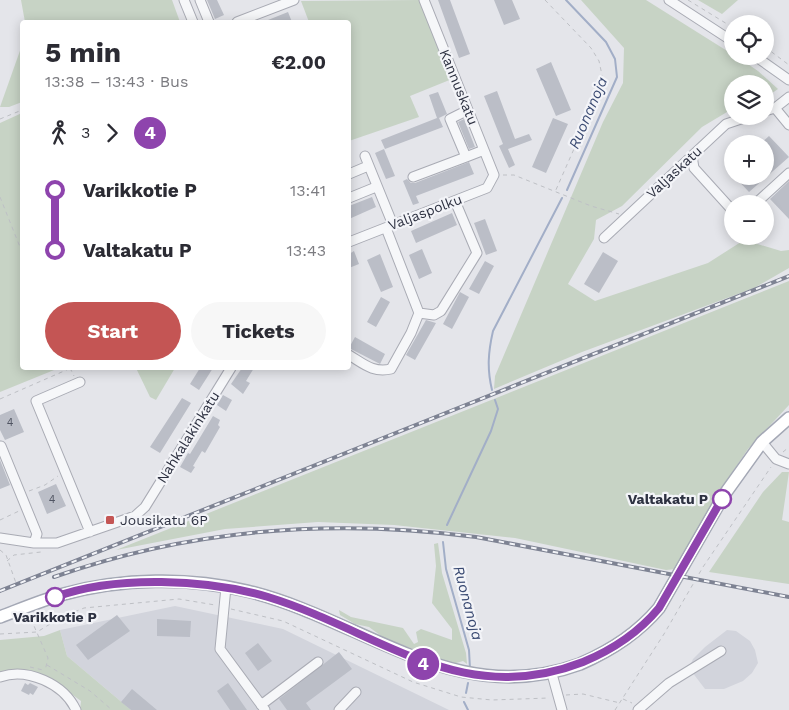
<!DOCTYPE html>
<html lang="en">
<head>
<meta charset="utf-8">
<style>
  body { margin:0; font-family:"Work Sans",sans-serif; background:#f7f7f7; color:#2b2b33; height:100vh; display:flex; flex-direction:column; font-size:19px; white-space:nowrap }
  * { box-sizing:border-box; margin:0 }
  p { font-size:16px; color:#7c7c81 }
  .icon { flex:none; width:28px; height:28px; fill:none; stroke:currentColor; stroke-width:2; stroke-linecap:round; stroke-linejoin:round }
  .map { position:relative; flex:1; overflow:hidden }
  .drawer { position:absolute; left:20px; top:20px; width:331px; height:350px; display:flex; flex-direction:column; background:#fff; border-radius:5px; box-shadow:0 2px 12px #0003 }
  .drawer>* { flex:none }
  .badge { padding:0 10px; border-radius:16px; font-size:18px; line-height:32px }
  .fabs { position:absolute; left:724px; top:15px; display:grid; gap:10px }
  .fabs a { display:grid; place-items:center; width:50px; height:50px; border-radius:50%; background:#fff; box-shadow:0 2px 12px #0003; font-size:25px }
  .map>.badge { position:absolute; translate:-50% -50%; box-shadow:0 0 0 2px #fff }
  .legs { display:flex; align-items:center; gap:8px; height:55px; padding:0 25px; font-size:16px }
  .legs p { margin-inline-start:auto }
  .head { display:flex; align-items:center; justify-content:space-between; height:85px; padding:0 25px }
  h1 { font-size:28px; font-weight:700; line-height:38px }
  .cta { display:flex; gap:10px; margin-top:auto; padding:10px 25px }
  .cta a { flex:1; height:58px; border-radius:30px; background:#c45554; color:#fff; font-size:20px; font-weight:700; line-height:58px; text-align:center }
  .cta a+a { background:#f7f7f7; color:#2b2b33 }
  ul { padding:0 25px; list-style:none }
  li { display:flex; align-items:center; gap:18px; height:60px; font-size:19px }
  li i { display:grid; place-items:center; width:8px; height:100%; margin:0 6px; background:currentColor }
  li i::after { content:''; width:12px; height:12px; margin:-6px; border:4px solid; border-radius:50%; background:#fff }
  li p { margin-inline-start:auto }
  li:first-child i { background:linear-gradient(#0000 50%,currentColor 0) }
  li:last-child i { background:linear-gradient(currentColor 50%,#0000 0) }
  .map>svg:first-child { display:block }
  .built { fill:#d2d4dc }
  .green { fill:#c7d3c5 }
  .lines { fill:none; stroke-linecap:round; stroke-linejoin:round }
  .stream { stroke:#a2aec7; stroke-width:2 }
  .building { fill:#bbbec7 }
  .minor-casing { stroke:#a9abb4; stroke-width:11 }
  .major-casing { stroke:#a4a8b5; stroke-width:14 }
  .path { stroke:#bec0c5; stroke-width:1; stroke-dasharray:4 4; stroke-linecap:butt }
  .minor { stroke:#f6f7f9; stroke-width:9 }
  .major { stroke:#fff; stroke-width:11 }
  .rail-casing { stroke:#7e8393; stroke-width:4 }
  .rail { stroke:#f3f4f8; stroke-width:2; stroke-dasharray:5.5; stroke-linecap:butt }
  .line-1-casing { stroke:#fff; stroke-width:11 }
  .line-1 { stroke:#8e44ad; stroke-width:8 }
  .stop-1-dot { fill:#fff; stroke:#8e44ad; stroke-width:2.5 }
  .poi-dot { fill:#c45554; stroke:#f3f4f8; stroke-width:2 }
  .labels { text-anchor:middle; dominant-baseline:central; stroke-width:4.5; stroke-linejoin:round; paint-order:stroke }
  .number-label { font-size:11px; fill:#505462 }
  .street-label { font-size:14px; fill:#2d3141; stroke:#f3f4f8 }
  .stop-label { font-size:14px; font-weight:bold; fill:#2d3141; stroke:#f3f4f8; text-anchor:end }
  .poi-label { font-size:14px; fill:#2d3141; stroke:#f3f4f8; text-anchor:start }
  .water-label { font-size:15px; font-style:italic; fill:#3a4a72; stroke:#f3f4f8 }
</style>
</head>
<body>
<div class="map">
<svg width="789" height="710" viewBox="0 0 789 710">
  <rect width="100%" height="100%" fill="#e4e5ea"/>
  <path class="built" d="M175,606L283,629L449,710H131L67,656L60,630Z
    M727,630L736,631L750,641L755,650L758,663L752,673L743,681L724,689H705L689,668L693,659L705,647Z"/>
  <path class="green" d="M21,0H172L180,22H25Z
    M420,0L452,79L410,96L419,117L349,141V22H309L301,1Z
    M581,0H646L732,54V56H736L758,71L778,89L765,98V84H732V109L702,127L622,206L596,220L594,239L568,284L595,301L708,263L744,240L781,251L789,250V268L754,288L582,352L494,389L495,376L603,122L623,83L624,48Z
    M698,0H738L722,14Z
    M22,45V102L9,107H0Z
    M22,113V368H59L0,392V123Z
    M789,281V405L748,449L717,495L676,569L666,570L515,538L394,525L318,522L225,529L116,550Z
    M136,368H175L156,400L150,397Z
    M782,472H789L782,520L789,522V584L709,572L763,492Z
    M438,543L442,573L466,653L467,664L463,661L453,664L384,638L369,627L355,624L340,615L339,610L351,617L403,628L414,644L418,642L416,632L421,629L452,640V629L432,603L436,566L434,544Z
    M60,630L67,656L131,710H80L81,701C63,687 24,662 0,672V640L44,636Z"/>
  <g class="lines">
    <path class="stream" d="M566,0L606,42L615,59L617,77L567,190
      M492,390C487,369 488,353 493,331L562,198
      M447,525L491,431L498,409L495,400
      M443,542L446,569L469,650L470,669
      M466,693L468,683
      M464,702L468,710"/>
  </g>
  <path class="building" d="M207,0H217L224,15L215,19Z
    M438,0H450L470,54L459,58Z
    M494,0H512L520,19L504,25Z
    M288,12L292,22H263Z
    M551,62L571,110L556,116L536,69Z
    M497,91L515,139L529,134L532,140L508,149L515,165L509,168L499,146L503,144L484,96Z
    M438,92L447,114L439,118L443,127L385,149L381,140L437,118L429,95Z
    M553,118L568,124L546,173L532,167Z
    M464,119L475,147L469,149L458,122Z
    M769,136L789,157L749,192L734,176H765V144H760Z
    M384,149L395,176L386,179L375,153Z
    M469,162L474,174L416,196L419,203L413,205L403,181L407,179L411,183H415Z
    M789,181V219L770,199Z
    M372,197L376,207L349,219V206Z
    M452,213L457,225L416,243L411,231Z
    M485,219L497,251L486,255L474,223Z
    M422,249L432,273L419,279L409,255Z
    M354,251L359,264L349,268V254Z
    M603,252L618,261L599,293L584,284Z
    M380,254L393,287L381,292L367,260Z
    M485,261L494,266L479,294L469,289Z
    M460,292L469,297L452,329L443,324Z
    M381,297L390,302L376,327L367,322Z
    M426,320L436,323L415,360L406,355Z
    M355,337L385,354L380,364L349,348Z
    M200,368H213L199,390L190,384Z
    M242,368H254L246,381L250,383L243,394L231,384Z
    M223,395L232,400L226,411L217,405Z
    M182,398L191,403L160,453L150,447Z
    M14,409L24,432L5,440L0,430V415Z
    M213,416L220,420L218,425L220,427L205,453L202,451L193,466L195,467L191,473L180,467L188,453L190,454Z
    M0,460L10,485L0,489Z
    M56,484L66,506L47,514L38,492Z
    M117,615L130,631L88,660L76,645Z
    M157,619L191,621L190,637L157,636Z
    M258,643L272,661L258,671L245,653Z
    M339,652L352,669L306,703L311,710H287L279,699Z
    M25,683L28,685L30,683L38,687L33,695L30,693L29,695L21,691Z
    M228,683L247,710H230L217,691Z
    M132,689L157,710H131L121,702Z"/>
  <g class="lines">
    <g class="minor-casing">
      <path id="minor" d="M184,0L193,22
        M200,0L209,22
        M669,0L732,41
        M237,22L294,0
        M755,56L789,80
        M775,108L789,125
        M765,111L775,108L789,97
        M365,156L393,225
        M692,156L694,168L732,210
        M466,157L484,150
        M349,174L368,166
        M413,177L466,157L450,119L468,110
        M349,198L376,187
        M755,204L789,173
        M604,238L726,124L750,116
        M349,242L487,188L494,175L424,0
        M419,313L434,315L441,311L477,253L455,201
        M349,355C364,364 373,373 391,369L411,333L419,313L386,228
        M80,382L36,401L90,532
        M762,442L776,459L789,464
        M1,446L37,534L34,543
        M0,538L34,543H57L135,516L145,507L231,368
        M226,587L220,649L265,710
        M552,674L562,710
        M0,677C27,667 64,684 76,710
        M261,705L318,662
        M339,710L356,692
        M638,710L669,683L721,651"/>
    </g>
    <g class="major-casing">
      <path id="major" d="M0,617C21,609 42,600 64,594C122,578 189,577 247,591C363,619 455,710 580,664C610,651 638,633 659,608L724,495L762,442L789,418"/>
    </g>
    <path class="path" d="M545,0L591,48L599,61L602,75L596,99L555,192
      M688,0L732,27
      M765,47L789,65
      M0,119L22,110
      M503,175H514L591,206L619,214
      M0,197L22,252
      M70,368L74,376
      M0,399L71,368
      M783,452L789,447
      M29,491L45,485L58,476
      M0,520L19,511
      M0,550L6,555L16,583
      M7,561L14,555L41,552
      M231,609L283,621L413,682L461,697L492,700L549,698
      M31,619L48,658L45,671
      M0,634L37,632L60,618L84,608L179,599L215,605
      M47,665L90,691L112,710
      M30,667L43,670
      M566,695L583,694L620,703
      M623,699L632,703
      M615,710L664,634L703,567L771,467"/>
    <use href="#minor" class="minor"/>
    <use href="#major" class="major"/>
    <g class="rail-casing">
      <path id="rail" d="M54,577C190,529 332,518 476,537L789,597
        M0,591L789,276"/>
    </g>
    <use href="#rail" class="rail"/>
  </g>
  <g class="lines">
    <g class="line-1-casing">
      <path id="line-1" d="M55,597C116,575 207,579 268,597C379,631 460,710 583,662C612,650 639,632 659,608L722,499"/>
    </g>
    <use href="#line-1" class="line-1"/>
  </g>
  <g class="stop-1-dot">
    <circle cx="722" cy="499" r="9"/>
    <circle cx="55" cy="597" r="9"/>
  </g>
  <rect class="poi-dot" x="105" y="515" width="10" height="10" rx="2.5"/>
  <g class="labels">
    <g class="number-label">
      <text x="10" y="422">4</text>
      <text x="52" y="499">4</text>
    </g>
    <g class="street-label">
      <text transform="translate(459 87) rotate(68)">Kannuskatu</text>
      <text transform="translate(674 172) rotate(-43)">Valjaskatu</text>
      <text transform="translate(425 212) rotate(-21)">Valjaspolku</text>
      <text transform="translate(188 437) rotate(-58)">Nahkalakinkatu</text>
    </g>
    <g class="stop-label">
      <text x="708" y="499">Valtakatu P</text>
      <text x="55" y="617" text-anchor="middle">Varikkotie P</text>
    </g>
    <g class="poi-label">
      <text x="120" y="520">Jousikatu 6P</text>
    </g>
    <g class="water-label">
      <text transform="translate(588 113) rotate(-67)">Ruonanoja</text>
      <text transform="translate(468 603) rotate(75)">Ruonanoja</text>
    </g>
  </g>
</svg>
<div class="fabs">
<a><svg class="icon" aria-label="locate" viewBox="0 0 24 24"><circle cx="12" cy="12" r="6"/><path d="M12 2v4M12 18v4M2 12h4M18 12h4"/></svg></a>
<a><svg class="icon" aria-label="layers" viewBox="0 0 24 24"><path d="M12 4l9 5-9 5-9-5zM3 14l9 5 9-5"/></svg></a>
<a>+</a>
<a>−</a>
</div>
<b class="badge" style="left:423px;top:664px;background:#8e44ad;color:#fff">4</b>
<section class="drawer">
<div class="head"><div><h1>5 min</h1><p>13:38 – 13:43 · Bus</p></div><b>€2.00</b></div>
<div class="legs"><svg class="icon" aria-label="walk" viewBox="0 0 24 24"><circle cx="13" cy="4" r="2"/><path d="M13 8l-2 6 4 7M11 14l-3 7M7 12l3-4h3l4 4"/></svg>3<svg class="icon" aria-label="forward" viewBox="0 0 24 24"><path d="M9 5l7 7-7 7"/></svg><b class="badge" style="background:#8e44ad;color:#fff">4</b></div>
<ul>
<li><i style="color:#8e44ad"></i><b>Varikkotie P</b><p>13:41</p></li>
<li><i style="color:#8e44ad"></i><b>Valtakatu P</b><p>13:43</p></li>
</ul>
<div class="cta"><a>Start</a><a>Tickets</a></div>
</section>
</div>
</body>
</html>
